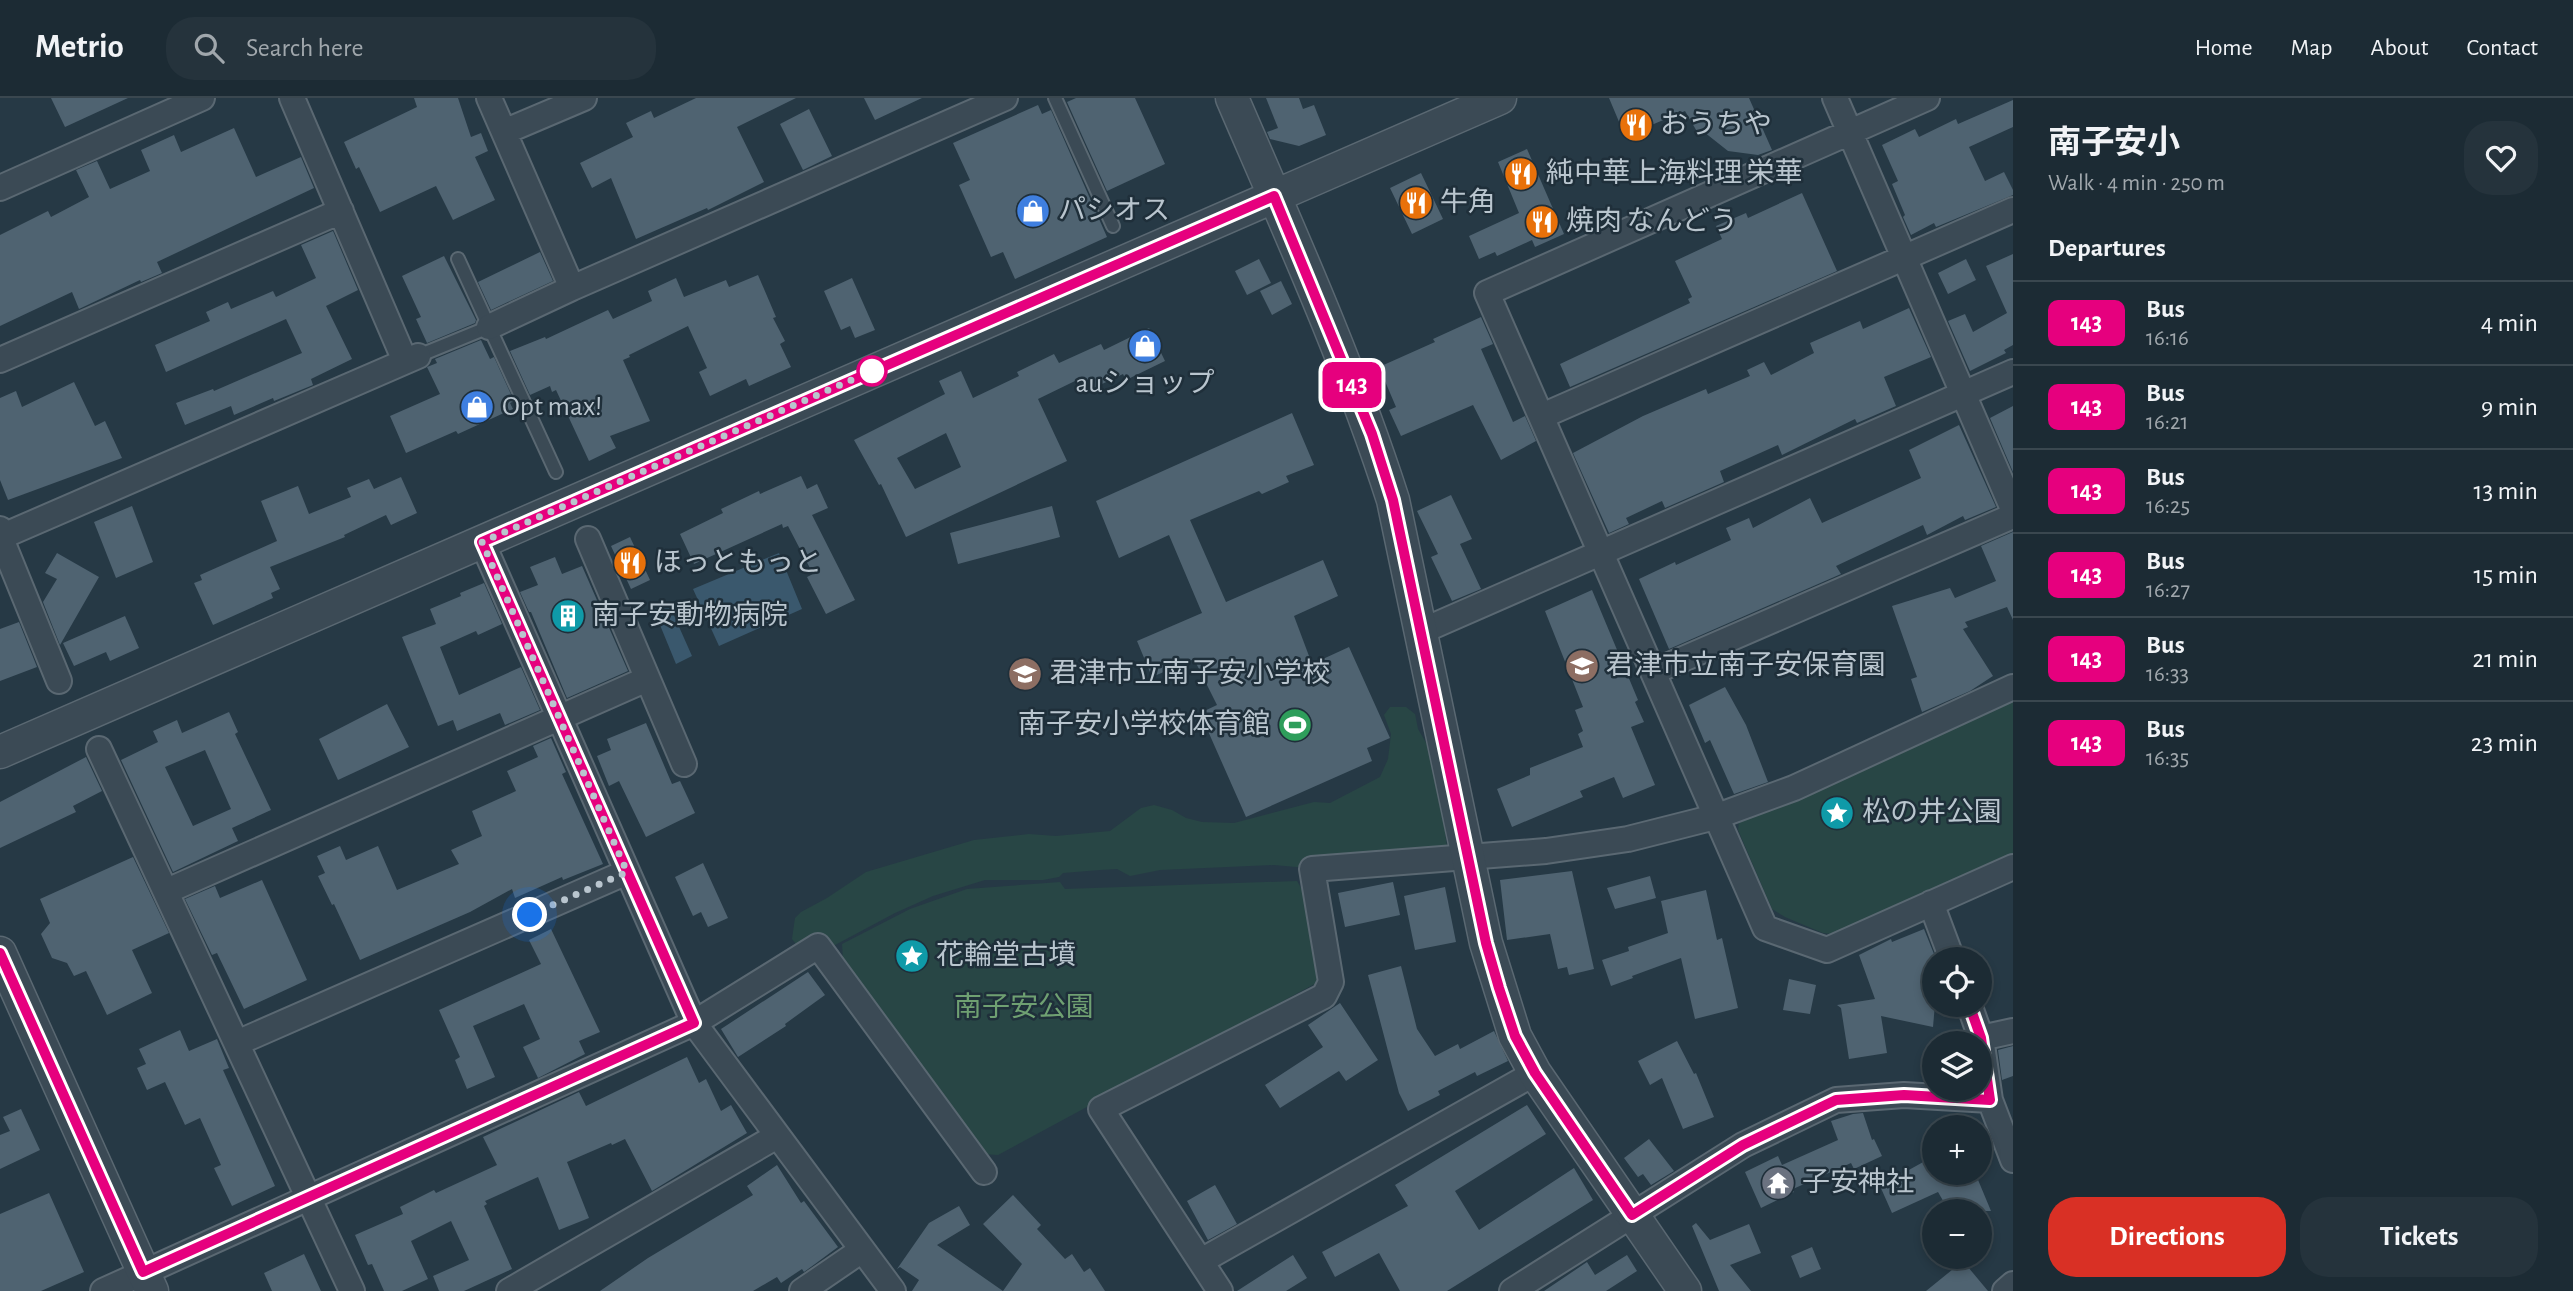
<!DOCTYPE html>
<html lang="en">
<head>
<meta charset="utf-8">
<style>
  body { margin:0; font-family:"Alegreya Sans","Noto Sans JP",sans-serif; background:#25333c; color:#f1f3f6; height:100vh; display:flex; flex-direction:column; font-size:26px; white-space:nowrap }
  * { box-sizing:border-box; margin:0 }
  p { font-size:23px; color:#a0a7ac }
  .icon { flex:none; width:38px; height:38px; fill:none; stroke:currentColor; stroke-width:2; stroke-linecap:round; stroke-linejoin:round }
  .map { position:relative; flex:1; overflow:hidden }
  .details { display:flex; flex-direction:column; background:#1c2b34; width:560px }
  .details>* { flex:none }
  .badge { padding:0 14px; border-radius:10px; font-size:24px; line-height:46px }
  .tools { position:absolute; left:1922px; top:849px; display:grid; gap:14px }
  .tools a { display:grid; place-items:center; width:70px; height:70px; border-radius:50%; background:#1c2b34; box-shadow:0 4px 10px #0003,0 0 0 2px #3a474f; font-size:35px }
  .you { position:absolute; width:35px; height:35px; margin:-18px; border:5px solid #fff; border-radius:50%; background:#1a73e8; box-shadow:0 0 0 10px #1a73e833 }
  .map>.badge { position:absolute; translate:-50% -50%; box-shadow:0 0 0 4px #fff }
  h2 { padding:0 35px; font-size:26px; line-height:63px }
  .round { display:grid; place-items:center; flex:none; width:74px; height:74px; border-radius:28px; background:#25333c }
  .summary { display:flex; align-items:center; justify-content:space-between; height:119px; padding:0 35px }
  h1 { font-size:33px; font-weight:700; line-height:52px }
  .primary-button { display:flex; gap:14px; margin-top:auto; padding:14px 35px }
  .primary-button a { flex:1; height:80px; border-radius:28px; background:#d93025; color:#fff; font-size:28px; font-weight:700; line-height:80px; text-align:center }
  .primary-button a+a { background:#25333c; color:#f1f3f6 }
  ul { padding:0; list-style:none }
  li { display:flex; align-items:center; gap:21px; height:84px; padding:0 35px; border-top:2px solid #3a474f }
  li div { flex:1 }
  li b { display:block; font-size:26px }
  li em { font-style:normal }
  li .badge { min-width:77px; font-weight:700; text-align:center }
  header { display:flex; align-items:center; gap:42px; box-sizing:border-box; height:98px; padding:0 35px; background:#1c2b34; border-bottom:2px solid #3a474f }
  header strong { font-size:33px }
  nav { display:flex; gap:38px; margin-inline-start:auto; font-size:24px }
  .search { width:490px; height:63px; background:#25333c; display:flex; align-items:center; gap:18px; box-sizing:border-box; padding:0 24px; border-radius:28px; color:#a0a7ac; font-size:26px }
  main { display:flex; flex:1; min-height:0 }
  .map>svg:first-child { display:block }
  .green { fill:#284645 }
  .water { fill:#3a586d }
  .building { fill:#4f6371; fill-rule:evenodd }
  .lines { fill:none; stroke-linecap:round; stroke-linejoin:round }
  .service-casing { stroke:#5a6872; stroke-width:16 }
  .minor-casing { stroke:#5a6872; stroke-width:28 }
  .tertiary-casing { stroke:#5a6872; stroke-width:35 }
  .service { stroke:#3b4a55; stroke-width:12 }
  .minor { stroke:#3b4a55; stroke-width:24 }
  .tertiary { stroke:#3b4a55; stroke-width:32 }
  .line-casing { stroke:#fff; stroke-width:16 }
  .line { stroke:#e6007e; stroke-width:10 }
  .walk { stroke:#b9c5ce; stroke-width:7; stroke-dasharray:0 12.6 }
  .stop-dot { fill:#fff; stroke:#e6007e; stroke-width:3.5 }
  .labels { text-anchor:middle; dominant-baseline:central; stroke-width:5; stroke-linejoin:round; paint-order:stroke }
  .poi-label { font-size:28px; fill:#b9c5ce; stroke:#1f2f3a; text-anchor:start }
  .park-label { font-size:28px; fill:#6fa072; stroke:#1f2f3a }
</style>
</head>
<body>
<header>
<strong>Metrio</strong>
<div class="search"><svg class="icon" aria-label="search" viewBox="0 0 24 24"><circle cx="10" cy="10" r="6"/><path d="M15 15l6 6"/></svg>Search here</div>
<nav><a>Home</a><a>Map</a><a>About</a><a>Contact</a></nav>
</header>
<main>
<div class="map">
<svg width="2013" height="1193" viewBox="0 0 2013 1193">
  <rect width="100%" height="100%" fill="#263945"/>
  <path class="green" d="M2013,602V759L1832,836L1823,835L1785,819L1772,811L1738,732L1739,724Z
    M1390,609H1406L1415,616L1418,631L1432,655L1448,720L1445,735L1449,763L1307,770L1274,767L1160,772L1130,778L1117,771L1100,772L1063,775L1059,779L1043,782H985L933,798L895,815L835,847L815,851L799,850L792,841L795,820L801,814L827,800L866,774L974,742L1029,736L1056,738L1110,733L1141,710L1154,707L1172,712L1186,720L1202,724L1234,725L1314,704L1330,705L1380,679L1388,661L1391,636L1384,617Z
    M1297,783L1308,802L1322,882L998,1057L982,1056L915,958L910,957L895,942L888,921L844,876L842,846L910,811L967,791L1060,784L1065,791Z"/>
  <path class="water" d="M779,455L802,511L719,548L693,491Z
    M668,504L692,558L676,566L653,510Z"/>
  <path class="building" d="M51,0H128L65,29Z
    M414,0H458L471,39L481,35L488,53L475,59L495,102L453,122L436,88L380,114L359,69L356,71L344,44L417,9Z
    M696,0H796L737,29L764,84L708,112L707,110L636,141L611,80L592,90L580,65L633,39L626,25L651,13L654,20Z
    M864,0H922L875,22Z
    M1076,0H1135L1165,66L1107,93L1067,4Z
    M1266,0H1299L1303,11L1314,7L1326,37L1299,48L1270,41L1267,34L1278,30Z
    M1609,0H1749L1772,52L1758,57L1728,53L1704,34L1699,37L1685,13L1625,38Z
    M2013,2V29L1969,49L1985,83L2004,74L2013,92V97L1936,129L1934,125L1911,137L1903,119L1905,117L1892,86L1898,83L1882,47L1915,31L1919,39L1956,21L1958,26Z
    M1038,7L1042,16L1051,12L1107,139L1015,181L1003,154L991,159L959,87L970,82L953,45Z
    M809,11L832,58L803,72L780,26Z
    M234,30L256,79L301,59L314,90L157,164L162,175L141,184L140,182L79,211L72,194L0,228V137L48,113L51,119L89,99L76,72L97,63L110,91L150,73L141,52L174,37L181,54Z
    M1527,51L1564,136L1535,149L1532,142L1497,158L1495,154L1479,161L1469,138L1519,115L1498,64Z
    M1421,75L1443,121L1412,136L1390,90Z
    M1802,95L1837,173L1570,289L1560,266L1690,205L1688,201L1692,199L1675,163L1722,141L1716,128L1746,115L1748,120Z
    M333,133L358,192L326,208L352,261L311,281L313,287L274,303L273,300L234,317L231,308L185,327L176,305L213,291L214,293L302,255L286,221L166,274L155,247L210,223L206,214L228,204L231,211L273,193L276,199L316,180L301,147Z
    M540,154L553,183L491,212L478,184Z
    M2013,156V247L2004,252L2006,255L1970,273L1948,223L1965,216L1973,234L2007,215L1986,168Z
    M444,158L476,222L475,225L427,245L416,221L421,219L402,178Z
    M1259,161L1271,185L1247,197L1235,173Z
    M1966,161L1976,182L1948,196L1938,175Z
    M758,177L776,219L773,220L785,243L780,246L791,269L749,288L746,281L710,298L699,274L707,270L688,228L629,257L630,259L623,262L650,323L610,338L616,350L589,363L556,292L552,294L550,288L530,297L510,253L545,239L546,241L608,212L613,221L652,203L648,193L676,180L684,199L726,182L729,189Z
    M852,180L875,232L855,240L850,228L841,232L824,193Z
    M1281,183L1292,206L1272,217L1260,193Z
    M1909,210L1931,259L1884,279L1896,308L1857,325L1855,321L1782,357L1778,347L1720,373L1724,384L1665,410L1662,403L1626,420L1629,426L1609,435L1573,355L1643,318L1706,291L1708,296L1750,278L1747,272L1764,264L1771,277L1814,255L1810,245L1860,223L1863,231Z
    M1481,219L1493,246L1481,251L1513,324L1525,318L1536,343L1501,362L1473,307L1401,338L1389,312L1396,309L1379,269L1435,244L1433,241Z
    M1149,230L1165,263L1126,282L1123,276L1081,296L1075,283L1038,301L1067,363L906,439L881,386L879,387L854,342L945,296L939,283L961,273L973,300L1019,278L1017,274L1054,256L1059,265L1101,246L1104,252ZM946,335L961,369L915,391L897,360Z
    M481,242L490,261L494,259L514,303L510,305L513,311L458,336L456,333L406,355L390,318L440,296L427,269L437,265L435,261Z
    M74,284L95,328L105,323L122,360L8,402L0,382V300L16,293L22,309Z
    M2013,308V374L1990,320Z
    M1292,315L1314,367L1286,378L1289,384L1262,396L1259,393L1190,422L1226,504L1323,462L1338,498L1294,518L1312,566L1349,549L1390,640L1367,650L1372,663L1246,719L1200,615L1217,607L1194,561L1152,579L1137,543L1202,515L1169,437L1119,460L1096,403Z
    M1959,327L1996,409L1965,422L1963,418L1927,437L1923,427L1836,468L1841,476L1669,551L1639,481L1675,464L1676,467L1731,442L1726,430L1749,420L1753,430L1810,400L1822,425L1921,380L1909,352Z
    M801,378L807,391L817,386L828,410L812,417L855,502L826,516L807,479L813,476L788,428L783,430L782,426L694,466L680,436L723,415L721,411L759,393L760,396Z
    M401,379L417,415L391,427L386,417L344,437L345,439L270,469L280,491L271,495L273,500L213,527L194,485L202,482L200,477L277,443L261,403L298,388L309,416L351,399L347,390L369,381L374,391Z
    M1451,397L1472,441L1460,446L1481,491L1452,503L1431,459L1438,456L1417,413Z
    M132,408L153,464L116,480L94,424Z
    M1052,408L1060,439L958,466L950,435Z
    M2013,434V522L2007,509L1965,524L1968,529L1963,531L1993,578L1970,593L1922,614L1911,581L1917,579L1892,508L1950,490L1955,500L1996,483L1981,448Z
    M630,439L650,482L631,491L611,448Z
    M57,455L99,479L60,547L43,504L57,481L45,475Z
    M555,459L562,476L582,468L628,573L567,600L531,514H529L520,494L538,487L530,469Z
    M484,485L502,526L478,537L476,533L440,549L459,597L521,569L540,612L505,627L500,615L457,633L453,622L438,628L402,539L436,526L430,511L461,498L460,495Z
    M1592,492L1638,602L1635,604L1644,624L1631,629L1655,687L1623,700L1614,679L1580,693L1583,699L1512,729L1497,691L1530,677V670L1583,649L1578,636L1583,633L1575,612L1583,609L1545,513Z
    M125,518L139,550L110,563L106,554L74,568L63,545Z
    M19,524L37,569L0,583V531Z
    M1725,589L1746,627L1768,684L1734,696L1710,642L1705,645L1689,607Z
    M387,606L409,649L338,682L319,641Z
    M229,614L238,634L235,636L271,712L232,730L238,743L173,774L121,662L158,644L153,633L177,622L182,635ZM205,652L231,711L193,728L165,669Z
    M646,625L672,686L680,683L695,715L646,739L619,683L609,688L597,658L611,652L607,641Z
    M551,640L566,674L562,676L603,766L563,782L562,779L515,800L512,791L470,814L360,862L334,806L332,807L318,778L325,775L317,758L340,748L346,762L378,748L397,792L459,766L451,752L482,738L472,713L516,693L507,673L538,659L533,648Z
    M86,659L102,693L73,708L76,714L0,750V704Z
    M133,759L169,835L132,852L152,895L107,917L86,873L74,878L67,865L52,860L41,836L50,825L40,801Z
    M703,765L728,820L708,829L701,814L693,818L675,779Z
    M1572,773L1594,871L1569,877L1567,869L1558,871L1550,836L1507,842L1500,782Z
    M1650,778L1656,800L1615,811L1607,790Z
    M262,782L307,882L244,911L217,855L212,857L185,801L215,788L220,800Z
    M1393,784L1400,817L1345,829L1338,795Z
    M1445,789L1456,844L1415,852L1404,798Z
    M1706,792L1717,842L1722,840L1738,910L1695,921L1681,860L1632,878L1633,880L1611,888L1602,862L1629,853L1628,849L1668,835L1661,803Z
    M551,831L600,934L579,943L585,956L538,980L523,949L540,941L524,906L473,928L495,979L467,991L455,962L460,959L439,912L541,866L529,842Z
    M1924,831L1934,856L1935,906L1933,929L1881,918L1887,955L1849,961L1841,910L1837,907L1875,901L1859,857L1891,841L1892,844Z
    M1401,868L1417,931L1435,958L1458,946L1460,951L1494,933L1508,963L1477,978L1475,974L1438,993L1440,997L1408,1013L1399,995L1368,877Z
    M808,874L825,897L785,926L786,928L738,959L721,931Z
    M1789,881L1816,887L1810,916L1783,912Z
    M1340,905L1378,962L1346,983L1339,973L1280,1010L1265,987L1323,949L1308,927Z
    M180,932L189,953L217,941L229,970L223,972L275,1088L232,1108L214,1070L221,1067L200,1020L185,1027L165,984L147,992L137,970L146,966L139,951Z
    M1677,943L1694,976L1696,975L1714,1019L1683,1031L1662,980L1650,987L1638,963Z
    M2013,948V978L2002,982L1998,952Z
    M687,959L699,985L706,981L721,1013L731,1007L747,1035L652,1093L625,1041L612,1047L611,1045L567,1064L589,1120L559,1132L538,1079L485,1103L487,1106L484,1108L512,1171L464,1193H439L433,1178L469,1162L451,1123L411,1143L428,1181L402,1193H384L372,1166L368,1167L355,1137L403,1116L400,1109L434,1092L436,1095L497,1067L483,1039L579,994L586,1008Z
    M1527,1007L1546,1036L1455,1093L1479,1132L1574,1070L1593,1102L1447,1193H1400L1379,1155L1335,1179L1322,1154L1408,1108L1395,1087Z
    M21,1011L40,1052L0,1071V1037L10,1033L3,1019Z
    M1863,1015L1872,1042L1874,1041L1882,1058L1854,1071L1851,1065L1793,1091L1794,1094L1761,1110L1745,1074L1778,1058L1782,1067L1838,1042L1831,1023L1853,1016Z
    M1649,1041L1674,1073L1651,1087L1643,1076L1638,1079L1624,1060Z
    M1934,1058V1074H1982L1976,1077L1991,1113H1949L1938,1094L1892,1115L1880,1088Z
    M777,1067L801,1105L804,1103L838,1149L815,1166L804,1174L802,1171L781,1185L777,1179L753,1193H600L648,1160L753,1097L747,1088Z
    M1215,1087L1237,1126L1208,1142L1187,1103Z
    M49,1095L84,1174L41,1193H0V1116Z
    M1013,1097L1041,1127L1037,1131L1065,1161L1072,1156L1084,1174L1090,1170L1105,1193H1003L1022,1166L983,1126Z
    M959,1108L970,1127L937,1147L1003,1193H912L919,1182L900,1169L897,1171L929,1125Z
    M1696,1125L1710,1142L1749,1126L1761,1155L1730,1167L1751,1193H1719L1692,1128Z
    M1812,1149L1821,1171L1800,1180L1791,1158Z
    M304,1156L321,1193H272L264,1175Z
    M1293,1157L1307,1180L1286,1193H1237Z
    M1627,1157L1637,1173L1606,1193H1544L1587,1164L1595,1177Z
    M1963,1163L1988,1193H1926Z"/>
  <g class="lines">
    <g class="service-casing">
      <path id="service" d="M1055,0L1113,128
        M458,161L556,374
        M418,258L489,229"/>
    </g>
    <g class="minor-casing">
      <path id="minor" d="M292,0L405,263
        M489,0L572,190
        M1835,0L2013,411
        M1927,0L1487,195L1765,830L1827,852L2013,769
        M504,34L584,0
        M0,90L202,0
        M489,229L572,190L1005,0
        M0,262L341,113
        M1542,318L2013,112
        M0,431L2,443L59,583
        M3,438L418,258
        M588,441L684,666
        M482,444L694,925L893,1193
        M1422,533L2013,274
        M1653,574L2013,418
        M99,651L352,1193
        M167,793L647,581
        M1931,805L1952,861
        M1969,906L1981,940L1990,1002L2013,1062
        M1981,940L2013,933
        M237,945L627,774
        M1201,1163L1535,975
        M103,1193L694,925L818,848L984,1074
        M509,1193L777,1038
        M802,1193L862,1152
        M1220,1193L1101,1011L1324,898L1331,884L1312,771L1546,753L1628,741L1715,719L1794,690L2013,589
        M1512,1193L1743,1047L1836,1002L1904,997L1990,1002
        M2005,1193L2013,1186"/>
    </g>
    <g class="tertiary-casing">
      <path id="tertiary" d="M1232,0C1289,132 1349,265 1393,402L1486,845L1515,938L1535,975L1685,1193
        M0,654L1500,0
        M0,855L152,1193"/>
    </g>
    <use href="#service" class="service"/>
    <use href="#minor" class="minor"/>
    <use href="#tertiary" class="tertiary"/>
  </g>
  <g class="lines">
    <g class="line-casing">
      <path id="line" d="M0,855L143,1174L694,925L482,444L1274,98L1372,336L1393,402L1486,845L1499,890L1515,938L1535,975L1632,1117L1743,1047L1836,1002L1904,997L1990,1002L1981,940L1969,906"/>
    </g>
    <use href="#line" class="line"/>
    <path class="walk" d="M530,817L627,774L482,444L872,273"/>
  </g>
  <defs>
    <g id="restaurant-disc" transform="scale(1.75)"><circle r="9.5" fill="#e8710a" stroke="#1f2f3a"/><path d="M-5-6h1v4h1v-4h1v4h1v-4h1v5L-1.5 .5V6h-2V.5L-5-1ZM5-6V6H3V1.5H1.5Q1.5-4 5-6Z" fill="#fff"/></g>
    <g id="shop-disc" transform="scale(1.75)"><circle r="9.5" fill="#3f7fe0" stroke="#1f2f3a"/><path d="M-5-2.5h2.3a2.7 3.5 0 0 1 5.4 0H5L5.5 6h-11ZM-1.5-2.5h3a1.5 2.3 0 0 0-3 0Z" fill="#fff"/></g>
    <g id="building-disc" transform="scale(1.75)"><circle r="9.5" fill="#0f9aa8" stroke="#1f2f3a"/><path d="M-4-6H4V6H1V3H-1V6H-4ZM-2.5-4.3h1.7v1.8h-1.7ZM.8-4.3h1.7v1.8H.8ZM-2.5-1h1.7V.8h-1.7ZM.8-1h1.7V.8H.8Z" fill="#fff"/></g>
    <g id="school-disc" transform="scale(1.75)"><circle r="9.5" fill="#8d6e63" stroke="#1f2f3a"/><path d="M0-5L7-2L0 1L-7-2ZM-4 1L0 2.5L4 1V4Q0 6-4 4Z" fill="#fff"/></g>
    <g id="stadium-disc" transform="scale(1.75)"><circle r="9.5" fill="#2e9e5b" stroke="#1f2f3a"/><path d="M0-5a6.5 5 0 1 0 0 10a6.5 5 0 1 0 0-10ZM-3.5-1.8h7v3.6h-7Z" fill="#fff"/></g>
    <g id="sight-disc" transform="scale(1.75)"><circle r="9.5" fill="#0f9aa8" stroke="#1f2f3a"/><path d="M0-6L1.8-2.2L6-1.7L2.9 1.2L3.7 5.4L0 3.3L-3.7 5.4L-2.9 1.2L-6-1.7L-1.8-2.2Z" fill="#fff"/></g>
    <g id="temple-disc" transform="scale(1.75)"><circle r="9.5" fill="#6b7280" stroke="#1f2f3a"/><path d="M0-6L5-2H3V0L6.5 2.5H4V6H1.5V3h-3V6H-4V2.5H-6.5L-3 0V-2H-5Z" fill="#fff"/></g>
  </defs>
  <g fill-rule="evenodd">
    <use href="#restaurant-disc" x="1636" y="27"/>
    <use href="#restaurant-disc" x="1521" y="76"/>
    <use href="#restaurant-disc" x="1416" y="105"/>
    <use href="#shop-disc" x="1033" y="113"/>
    <use href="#restaurant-disc" x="1542" y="124"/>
    <use href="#shop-disc" x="1145" y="248"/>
    <use href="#shop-disc" x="477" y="309"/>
    <use href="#restaurant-disc" x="630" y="465"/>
    <use href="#building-disc" x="568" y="518"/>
    <use href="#school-disc" x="1582" y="568"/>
    <use href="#school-disc" x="1025" y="576"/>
    <use href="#stadium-disc" x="1295" y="627"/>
    <use href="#sight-disc" x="1837" y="715"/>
    <use href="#sight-disc" x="912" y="858"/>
    <use href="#temple-disc" x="1778" y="1085"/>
  </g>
  <circle class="stop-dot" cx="872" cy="273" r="14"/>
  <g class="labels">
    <g class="poi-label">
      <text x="1660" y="27">おうちや</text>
      <text x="1546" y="76">純中華上海料理 栄華</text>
      <text x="1440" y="105">牛角</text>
      <text x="1058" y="113">パシオス</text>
      <text x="1566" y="124">焼肉 なんどう</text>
      <text x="1145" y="286" text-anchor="middle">auショップ</text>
      <text x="502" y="309">Opt max!</text>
      <text x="654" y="465">ほっともっと</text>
      <text x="592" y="518">南子安動物病院</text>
      <text x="1606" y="568">君津市立南子安保育園</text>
      <text x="1050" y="576">君津市立南子安小学校</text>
      <text x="1270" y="627" text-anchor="end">南子安小学校体育館</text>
      <text x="1862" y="715">松の井公園</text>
      <text x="936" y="858">花輪堂古墳</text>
      <text x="1802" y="1085">子安神社</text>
    </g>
    <g class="park-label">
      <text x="1024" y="910">南子安公園</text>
    </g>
  </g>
</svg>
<div class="tools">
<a><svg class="icon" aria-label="locate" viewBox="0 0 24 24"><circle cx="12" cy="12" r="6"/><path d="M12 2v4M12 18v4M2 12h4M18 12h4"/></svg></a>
<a><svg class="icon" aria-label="layers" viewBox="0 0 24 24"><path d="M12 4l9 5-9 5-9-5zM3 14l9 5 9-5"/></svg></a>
<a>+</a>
<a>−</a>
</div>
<div class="you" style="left:530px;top:817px"></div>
<b class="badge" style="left:1352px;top:287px;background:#e6007e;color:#fff">143</b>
</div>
<section class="details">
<div class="summary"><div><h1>南子安小</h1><p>Walk · 4 min · 250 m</p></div><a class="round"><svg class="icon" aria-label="heart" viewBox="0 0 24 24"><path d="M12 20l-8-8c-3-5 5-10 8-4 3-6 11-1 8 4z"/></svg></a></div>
<h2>Departures</h2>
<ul>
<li><span class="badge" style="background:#e6007e;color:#fff">143</span><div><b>Bus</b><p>16:16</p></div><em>4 min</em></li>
<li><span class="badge" style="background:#e6007e;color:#fff">143</span><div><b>Bus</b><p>16:21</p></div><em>9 min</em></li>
<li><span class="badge" style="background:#e6007e;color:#fff">143</span><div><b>Bus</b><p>16:25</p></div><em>13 min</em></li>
<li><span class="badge" style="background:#e6007e;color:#fff">143</span><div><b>Bus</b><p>16:27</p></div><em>15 min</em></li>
<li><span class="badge" style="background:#e6007e;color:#fff">143</span><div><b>Bus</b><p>16:33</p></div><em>21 min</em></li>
<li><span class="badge" style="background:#e6007e;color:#fff">143</span><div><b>Bus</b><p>16:35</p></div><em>23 min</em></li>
</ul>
<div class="primary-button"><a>Directions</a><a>Tickets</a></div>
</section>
</main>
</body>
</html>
